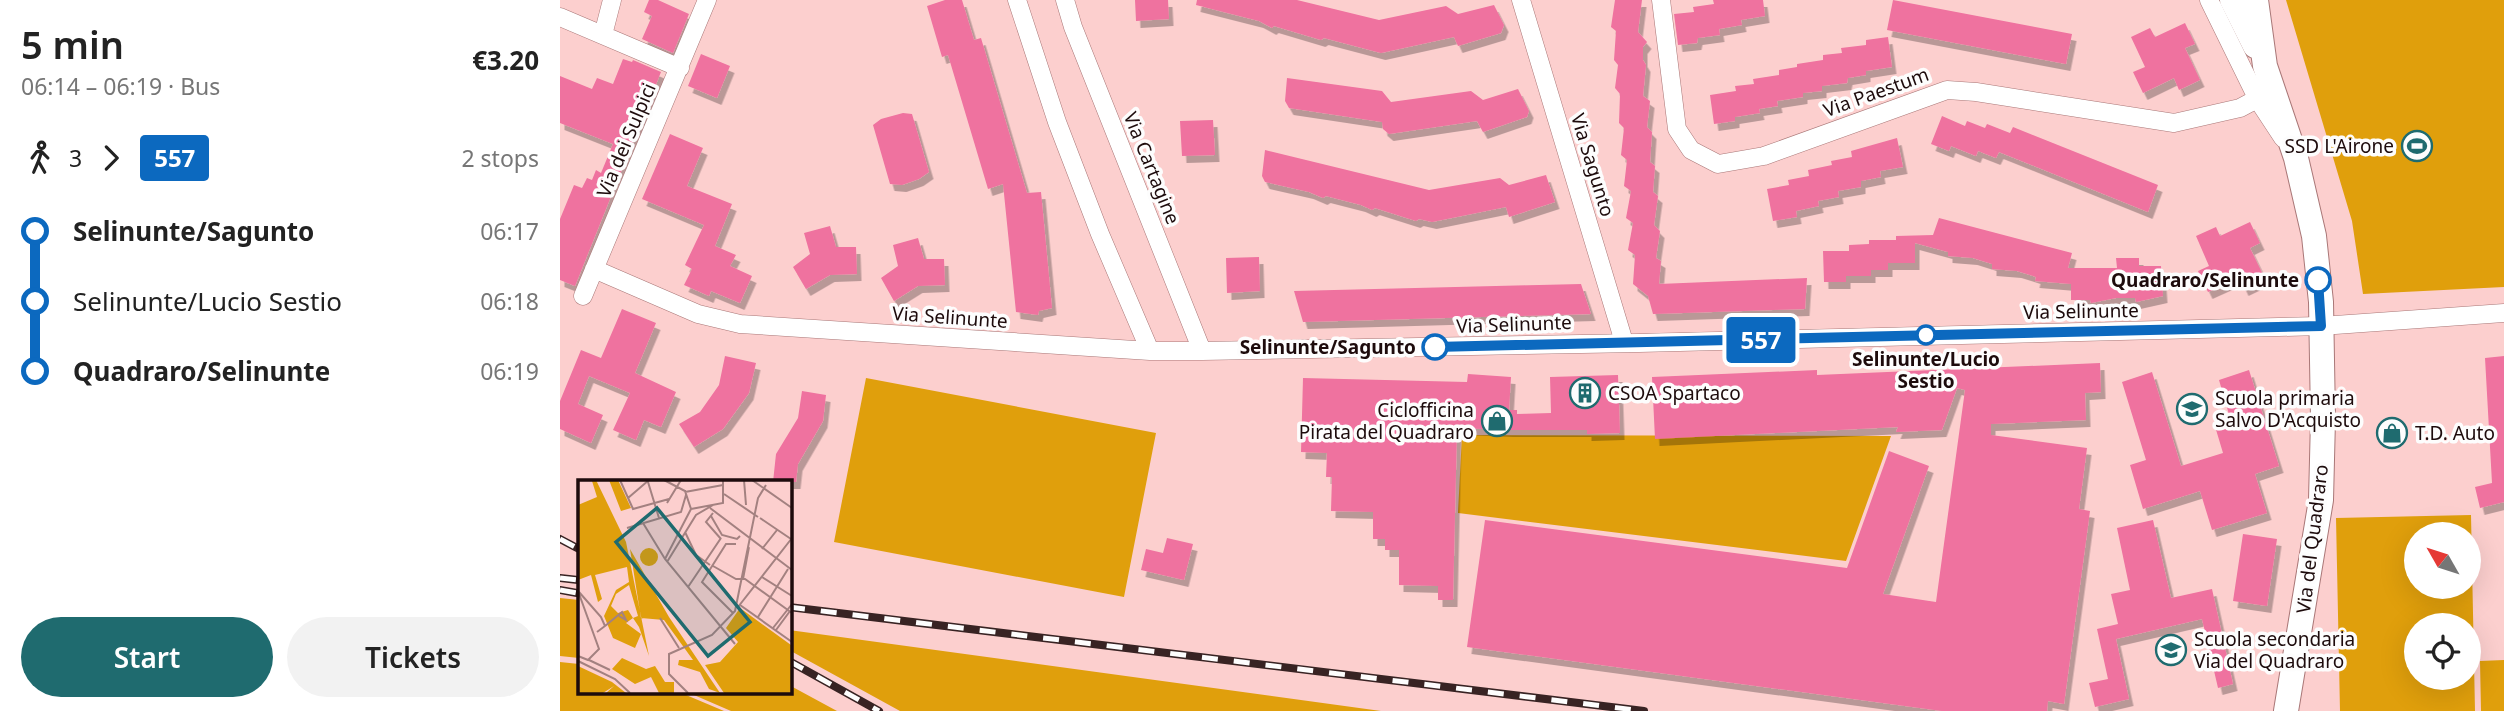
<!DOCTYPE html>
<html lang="en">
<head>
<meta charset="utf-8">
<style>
  body { margin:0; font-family:"Noto Sans",sans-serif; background:#f2f2f2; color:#222; height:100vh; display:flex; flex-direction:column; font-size:26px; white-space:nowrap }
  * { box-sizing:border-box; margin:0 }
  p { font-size:23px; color:#767676 }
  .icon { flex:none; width:38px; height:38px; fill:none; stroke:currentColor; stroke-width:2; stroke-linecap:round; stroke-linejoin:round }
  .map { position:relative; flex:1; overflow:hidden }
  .details { display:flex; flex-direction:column; background:#fff; width:560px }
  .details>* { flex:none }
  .badge { padding:0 14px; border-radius:5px; font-size:24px; line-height:46px }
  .needle { width:46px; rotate:309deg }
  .controls { position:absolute; left:1844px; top:522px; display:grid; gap:14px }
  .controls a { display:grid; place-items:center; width:77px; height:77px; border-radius:50%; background:#fff; box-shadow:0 7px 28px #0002; font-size:35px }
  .map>.badge { position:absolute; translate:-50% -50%; box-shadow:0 0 0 4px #fff }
  .legs { display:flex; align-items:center; gap:10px; height:77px; padding:0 21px; font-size:23px }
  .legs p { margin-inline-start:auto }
  .headline { display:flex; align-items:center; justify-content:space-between; height:119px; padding:0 21px }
  h1 { font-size:38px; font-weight:600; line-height:52px }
  .button { display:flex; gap:14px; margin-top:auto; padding:14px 21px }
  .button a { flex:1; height:80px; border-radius:42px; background:#1f6b6f; color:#fff; font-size:28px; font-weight:600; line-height:80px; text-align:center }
  .button a+a { background:#f2f2f2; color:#222 }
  ul { padding:0 21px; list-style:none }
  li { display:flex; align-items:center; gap:24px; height:70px; font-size:26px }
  li i { display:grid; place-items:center; width:10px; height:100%; margin:0 9px; background:currentColor }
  li i::after { content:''; width:18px; height:18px; margin:-9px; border:5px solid; border-radius:50%; background:#fff }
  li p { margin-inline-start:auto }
  li:first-child i { background:linear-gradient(#0000 50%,currentColor 0) }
  li:last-child i { background:linear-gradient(currentColor 50%,#0000 0) }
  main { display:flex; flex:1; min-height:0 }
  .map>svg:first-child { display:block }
  .green { fill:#e09f0c; fill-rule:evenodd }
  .building { fill:#ef729f; filter:url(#shadow) }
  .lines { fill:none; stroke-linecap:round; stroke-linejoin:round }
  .minor-casing { stroke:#a97777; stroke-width:19 }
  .secondary-casing { stroke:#a97777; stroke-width:26 }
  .minor { stroke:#fff; stroke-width:18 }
  .secondary { stroke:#fff; stroke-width:24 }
  .rail-casing { stroke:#382323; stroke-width:8 }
  .rail { stroke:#fdfdfd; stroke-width:5; stroke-dasharray:16; stroke-linecap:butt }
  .line-1-casing { stroke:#fff; stroke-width:16 }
  .line-1 { stroke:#0c69bf; stroke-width:10 }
  .stop-1-dot { fill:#fff; stroke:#0c69bf; stroke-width:3.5 }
  .labels { text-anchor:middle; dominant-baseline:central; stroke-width:7; stroke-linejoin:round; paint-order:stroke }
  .street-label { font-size:19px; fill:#1d0b0c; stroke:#fdfdfd }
  .poi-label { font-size:19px; fill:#1d0b0c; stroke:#fdfdfd; text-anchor:start }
  .stop-label { font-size:19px; font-weight:bold; fill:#1d0b0c; stroke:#fdfdfd; text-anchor:end }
  .inset-road { fill:none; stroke:#a38180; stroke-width:2 }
  .view { fill:#1f6b6f; fill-opacity:0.15; stroke:#1f6b6f; stroke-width:3.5 }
  .inset-edge { fill:none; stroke:#1d0b0c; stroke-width:3.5 }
</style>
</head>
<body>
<main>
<section class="details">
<div class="headline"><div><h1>5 min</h1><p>06:14 – 06:19 · Bus</p></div><b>€3.20</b></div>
<div class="legs"><svg class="icon" aria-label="walk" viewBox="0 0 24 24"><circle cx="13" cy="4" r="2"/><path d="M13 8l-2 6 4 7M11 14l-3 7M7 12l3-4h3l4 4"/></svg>3<svg class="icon" aria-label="forward" viewBox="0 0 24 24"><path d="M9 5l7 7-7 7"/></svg><b class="badge" style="background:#0c69bf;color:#fff">557</b><p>2 stops</p></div>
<ul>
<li><i style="color:#0c69bf"></i><b>Selinunte/Sagunto</b><p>06:17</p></li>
<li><i style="color:#0c69bf"></i><span>Selinunte/Lucio Sestio</span><p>06:18</p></li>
<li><i style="color:#0c69bf"></i><b>Quadraro/Selinunte</b><p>06:19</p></li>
</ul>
<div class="button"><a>Start</a><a>Tickets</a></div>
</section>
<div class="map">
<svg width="1944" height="711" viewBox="0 0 1944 711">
  <defs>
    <filter id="shadow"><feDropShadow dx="4.5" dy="7" stdDeviation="0" flood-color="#0004"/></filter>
  </defs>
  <rect width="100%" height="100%" fill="#fccfce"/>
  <path class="green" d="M1726,0H1944V287L1803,294L1792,221Z
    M306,378L596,433L564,597L274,542Z
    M902,435L1331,436L1286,561L898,513Z
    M1911,515L1915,711H1780L1776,518ZM1857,534H1909V586H1857ZM1857,625H1909V677H1857Z
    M0,598L19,600V658L0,656Z
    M229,630L821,711H340L229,650Z
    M1944,660V711H1921L1920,661Z
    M0,662L19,664V692H119L164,711H0Z
    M229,685L277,711H171L127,692H229Z"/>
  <path class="building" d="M89,0H98L129,14L113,53L82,39L92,16L84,12Z
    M385,0H402L414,40L421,38L467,193L481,192L492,308L479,311L478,315L456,312L443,184L428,189L388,55L382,57L367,6Z
    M575,0H608L609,19L576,21Z
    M637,0H737L819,20L886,6L898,14L934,5L944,25L941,33L898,46L894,37L821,53L764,38L761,40L714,26L712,28L699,21L636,5Z
    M1055,0H1082L1078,32L1087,42L1083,47V60L1086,65L1083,96L1090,101L1087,127L1092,132L1090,162L1095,166L1093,192L1098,196L1094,225L1100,231L1096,258L1101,261L1099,284L1247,278L1245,309L1093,314L1088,296L1073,284L1075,255L1068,250L1073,223L1066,218L1071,191L1064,186L1067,160L1061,155L1064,128L1059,123L1060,94L1055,88L1058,65L1054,60L1056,31L1051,27Z
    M1153,0H1203L1205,16L1181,20L1182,25L1159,29L1160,35L1138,38L1137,43L1118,45L1114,14L1134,12L1133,7L1154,4Z
    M1333,0L1512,34L1506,64L1327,30Z
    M1625,23L1635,44L1625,48L1640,80L1619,90L1614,78L1583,93L1573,72L1585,67L1571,37L1590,28L1595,37Z
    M1328,37L1332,67L1306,71V75L1288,78L1287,83L1262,86V91L1243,93V97L1217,101L1218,106L1199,109L1200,113L1175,117V121L1154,124L1150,95L1176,91L1175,86L1194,84L1193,79L1219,75V70L1237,67V64L1263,60V55L1282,53L1281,48L1306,45V40Z
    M141,54L170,66L157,98L128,86Z
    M63,59L72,62L73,60L101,72L15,286L0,280V219L14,185L22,188L27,178L32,180L36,170L41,173L53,144L0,123V76L32,89L37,78L53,84Z
    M727,78L822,91L831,102L911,91L923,100L958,89L969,111L967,117L923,132L917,121L829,134L823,129L822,122L729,108L725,101Z
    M343,113L352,114L369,172L359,179L342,185L330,184L313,125L321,119Z
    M1382,116L1405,126L1407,121L1425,128L1427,124L1450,133L1453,127L1598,185L1588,212L1439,152L1436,158L1418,151L1416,156L1391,146L1389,151L1371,144Z
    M653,120L655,155L622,156L620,121Z
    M110,134L143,148L127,186L172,204L155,246L176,255L170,266L192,276L180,303L151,291L149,296L124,285L132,269L125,265L144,225L82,199Z
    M1337,138L1343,167L1320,171L1321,177L1301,181V187L1278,191L1279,197L1258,201L1259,206L1236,211L1237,217L1213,221L1207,189L1229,185L1228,180L1249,176L1248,170L1272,165L1271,161L1292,157L1291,151Z
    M705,150L869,190L940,178L949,185L986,175L995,202L949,217L946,207L872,222L859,219L856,221L815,208L812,210L801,205L766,196L763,198L749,192L705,182L702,176Z
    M1379,218L1512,253L1508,268H1557L1556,258H1579V266H1601L1603,296L1576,302L1575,298H1556L1531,303L1530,300H1511V284L1475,281L1476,277L1457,271L1432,269V264L1413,258L1388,256V252L1355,243V263H1328V270H1311V276H1286V282H1264L1263,251H1289V245L1309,244V240H1336V236L1373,235Z
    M1690,222L1700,243L1690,248L1705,279L1684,289L1679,278L1648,292L1638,271L1649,266L1636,236L1656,227L1660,236Z
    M270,226L276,247H296L297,274L270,275L246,289L233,267L250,254L244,233Z
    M358,238L364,259H384L385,285L358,286L334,301L321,278L338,266L333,245Z
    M699,257L700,291L667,293L666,258Z
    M1021,284L1031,314L743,322L734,291Z
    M62,309L96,323L75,373L116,392L101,427L84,420L76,440L53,430L70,393L29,376L18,404L43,415L31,443L0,429V401L21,350L41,358Z
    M165,356L196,363L189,393L163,429L134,447L119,424L140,412L159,385Z
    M1944,356V502L1920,508L1915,487L1932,483L1925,358Z
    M1540,363L1541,392L1525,393L1526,420L1431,424V435L1527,448L1519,509L1530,511L1504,704L1488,701L1487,711H1382L907,647L925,520L1287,568L1329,451L1369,466L1323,594L1376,602L1405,390L1397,388L1382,430L1336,432L1338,427L1095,439L1092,377L1257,370V375Z
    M1689,370L1719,466L1695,474L1707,513L1652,530L1640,491L1583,509L1570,465L1586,460L1562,382L1592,372L1621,466L1663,453L1654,423L1670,418L1659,380Z
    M908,374L951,377L949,410H957V414L991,413L990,377L1058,375L1060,433L1027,434V430H949L897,428L893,600H878V586L839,585V550H825V539H813V512L771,511L772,477H766L767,453L741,452L743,378L907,382Z
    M242,391L266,395L263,421L238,464L236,482H213L216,454L238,418Z
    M1593,520L1611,598L1652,589L1673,684L1658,688L1642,619L1556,639L1569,699L1535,707L1529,683L1548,679L1537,629L1558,624L1551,594L1570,590L1557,528Z
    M1683,534L1717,539L1707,606L1673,601Z
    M607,538L633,544L624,580L581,570L586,549L603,553Z"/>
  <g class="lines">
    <g class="minor-casing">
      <path id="minor" d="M457,0L497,122L540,234L590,351
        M505,0L513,27L642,351
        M961,0L1064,342
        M1101,0L1117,129L1131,150L1158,164L1204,156L1387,90L1416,92L1614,123L1680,108L1712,91
        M1649,0L1698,100L1723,138
        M0,17L120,68
        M43,35L52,0
        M34,269L138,314L180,324L590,351H642L1079,343L1761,326L1944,313
        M23,296L147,0"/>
    </g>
    <g class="secondary-casing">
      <path id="secondary" d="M1672,0L1695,46
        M1696,0L1705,66L1736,158L1754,236L1761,302L1763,419L1761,500L1726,711"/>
    </g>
    <use href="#minor" class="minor"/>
    <use href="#secondary" class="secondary"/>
    <g class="rail-casing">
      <path id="rail" d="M0,539L19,549
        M0,578L18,580
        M0,590L17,593
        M229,607L1084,711
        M229,661L319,711"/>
    </g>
    <use href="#rail" class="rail"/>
  </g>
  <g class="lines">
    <g class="line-1-casing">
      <path id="line-1" d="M875,347L1761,326L1758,280"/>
    </g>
    <use href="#line-1" class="line-1"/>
  </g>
  <defs>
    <g id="stadium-ring" transform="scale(1.575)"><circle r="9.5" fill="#fdfdfd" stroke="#1f6b6f" stroke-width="1.5"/><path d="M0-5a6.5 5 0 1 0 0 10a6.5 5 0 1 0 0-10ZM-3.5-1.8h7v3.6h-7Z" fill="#1f6b6f"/></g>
    <g id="building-ring" transform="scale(1.575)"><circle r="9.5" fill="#fdfdfd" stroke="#1f6b6f" stroke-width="1.5"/><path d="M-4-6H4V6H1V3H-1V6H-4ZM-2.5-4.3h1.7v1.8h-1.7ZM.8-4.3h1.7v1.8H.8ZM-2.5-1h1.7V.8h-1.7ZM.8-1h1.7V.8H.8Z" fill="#1f6b6f"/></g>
    <g id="school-ring" transform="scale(1.575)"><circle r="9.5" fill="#fdfdfd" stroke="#1f6b6f" stroke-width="1.5"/><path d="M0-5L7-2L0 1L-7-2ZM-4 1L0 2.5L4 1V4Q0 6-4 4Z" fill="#1f6b6f"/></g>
    <g id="shop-ring" transform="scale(1.575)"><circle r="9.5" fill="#fdfdfd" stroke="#1f6b6f" stroke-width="1.5"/><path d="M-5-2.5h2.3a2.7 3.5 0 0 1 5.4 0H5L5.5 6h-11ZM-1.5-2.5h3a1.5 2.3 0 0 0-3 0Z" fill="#1f6b6f"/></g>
  </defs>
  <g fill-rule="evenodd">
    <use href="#stadium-ring" x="1857" y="146"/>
    <use href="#building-ring" x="1025" y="393"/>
    <use href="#school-ring" x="1632" y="409"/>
    <use href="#shop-ring" x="937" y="421"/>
    <use href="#shop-ring" x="1832" y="433"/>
    <use href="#school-ring" x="1611" y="650"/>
  </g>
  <g class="stop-1-dot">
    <circle cx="1758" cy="280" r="12"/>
    <circle cx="1366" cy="335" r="9"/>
    <circle cx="875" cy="347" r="12"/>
  </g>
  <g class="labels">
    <g class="street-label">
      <text transform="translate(1316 92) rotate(-20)">Via Paestum</text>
      <text transform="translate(66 140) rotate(-67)">Via dei Sulpici</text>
      <text transform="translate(1033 165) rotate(73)">Via Sagunto</text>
      <text transform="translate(592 168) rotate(68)">Via Cartagine</text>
      <text transform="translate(1521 311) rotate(-1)">Via Selinunte</text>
      <text transform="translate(390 317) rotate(4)">Via Selinunte</text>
      <text transform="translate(954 324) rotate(-2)">Via Selinunte</text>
      <text transform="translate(1752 539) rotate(-83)">Via del Quadraro</text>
    </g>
    <g class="poi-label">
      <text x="1834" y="146" text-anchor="end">SSD L'Airone</text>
      <text x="1048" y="393">CSOA Spartaco</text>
      <text x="1655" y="398">Scuola primaria<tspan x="1655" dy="22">Salvo D'Acquisto</tspan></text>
      <text x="914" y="410" text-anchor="end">Ciclofficina<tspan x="914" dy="22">Pirata del Quadraro</tspan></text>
      <text x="1855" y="433">T.D. Auto</text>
      <text x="1634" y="639">Scuola secondaria<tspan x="1634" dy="22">Via del Quadraro</tspan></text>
    </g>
    <g class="stop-label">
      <text x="1739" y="280">Quadraro/Selinunte</text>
      <text x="856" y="347">Selinunte/Sagunto</text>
      <text x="1366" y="359" text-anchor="middle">Selinunte/Lucio<tspan x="1366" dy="22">Sestio</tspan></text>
    </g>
  </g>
  <g transform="translate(18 480)">
    <rect width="214" height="214" fill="#fccfce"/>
    <path d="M1,0H18L48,62L71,176L61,147L55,138L48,143L63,154L57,168L35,158L26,136L38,110L51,102L49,87L17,95L24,119L20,122L13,95L0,100V25L19,17L14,1ZM51,105L60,136L55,138L50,130L40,133L33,126L38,114ZM31,0H40L53,28L43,31ZM62 77a9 9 0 1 1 18 0a9 9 0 1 1-18 0ZM52,69L91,137L142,213L131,209L122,192L100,185L101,180H115L86,140L63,138ZM162,128L213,165V213H146L127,185L142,182L160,162L148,148ZM44,178L68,189L77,186L87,202H96V213H81L73,197L57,204L34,189ZM0,186L34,202L48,213H28L36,206L25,213H0Z" fill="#e09f0c" fill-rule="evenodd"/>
    <path class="inset-road" d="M42,0L55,29L91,19M86,0L107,11L113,29M166,0L168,25M174,0L214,28M70,2L81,38M107,12L145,5M146,14L180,37M50,18L71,0M89,23L103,0M132,28L214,90M113,29L145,23V0M135,33L128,42L143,59M133,36L144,55L159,59L162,56M182,38L213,59M65,43L87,79L157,164M49,48L103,32L108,15M107,52L118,75L132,85M184,69L199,50M87,79L113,29M89,82L118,35L135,25M135,86L158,99H167L214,133M184,97L214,116M165,99L171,67M110,107L143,58M0,111L21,169L10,180L0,176M1,112L23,137L27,146L19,152M162,125L214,162M160,127L214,58M155,133L124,102L148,64H158M180,137L210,89M82,138L101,168M27,146L44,132L48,140L41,136M195,148L214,124M198,150L212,131M11,180L32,190M0,181L37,199L52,213M110,213L91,194V174L134,155L157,131L180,18L188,5"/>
    <path class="view" d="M79,28L172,142L130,176L38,62Z"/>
    <rect width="214" height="214" class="inset-edge"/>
  </g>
</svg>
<div class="controls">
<a><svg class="needle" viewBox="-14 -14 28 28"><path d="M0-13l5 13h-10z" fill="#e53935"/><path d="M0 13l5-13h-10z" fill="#767676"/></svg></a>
<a><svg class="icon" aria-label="locate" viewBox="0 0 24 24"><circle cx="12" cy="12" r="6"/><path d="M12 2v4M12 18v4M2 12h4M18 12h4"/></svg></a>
</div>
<b class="badge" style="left:1201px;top:340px;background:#0c69bf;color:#fff">557</b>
</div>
</main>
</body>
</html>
